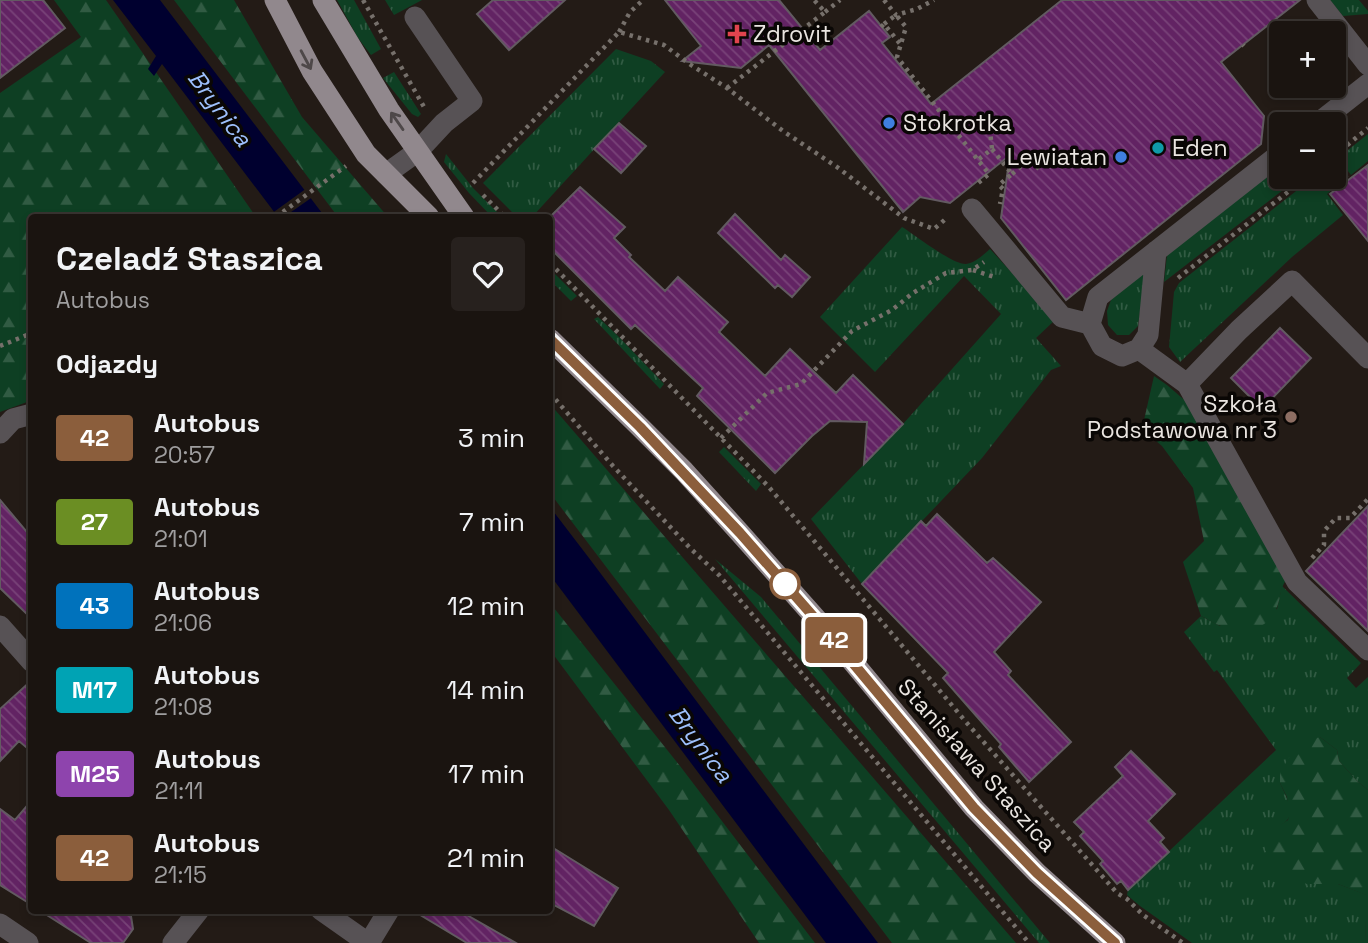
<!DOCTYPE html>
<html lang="pl">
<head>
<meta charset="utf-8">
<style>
  body { margin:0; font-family:"Space Grotesk",sans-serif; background:#27211e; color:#f1f3f6; height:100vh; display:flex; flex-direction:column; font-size:26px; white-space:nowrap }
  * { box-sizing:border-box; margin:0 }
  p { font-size:23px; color:#9f9e9f }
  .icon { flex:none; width:38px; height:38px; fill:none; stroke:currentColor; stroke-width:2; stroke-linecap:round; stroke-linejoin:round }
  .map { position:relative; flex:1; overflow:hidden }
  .sheet { position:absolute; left:28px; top:214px; width:525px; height:700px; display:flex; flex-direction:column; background:#1a1410; border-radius:7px; box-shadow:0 4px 10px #0003,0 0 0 2px #383330 }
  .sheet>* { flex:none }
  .badge { padding:0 14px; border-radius:5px; font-size:24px; line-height:46px }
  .buttons { position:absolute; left:1269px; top:21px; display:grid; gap:14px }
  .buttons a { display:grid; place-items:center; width:77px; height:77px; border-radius:7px; background:#1a1410; box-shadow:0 4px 10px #0003,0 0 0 2px #383330; font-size:35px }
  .map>.badge { position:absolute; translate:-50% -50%; box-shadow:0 0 0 4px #fff }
  h2 { padding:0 28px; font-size:26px; line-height:63px }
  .round { display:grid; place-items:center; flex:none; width:74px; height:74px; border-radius:7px; background:#27211e }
  .summary { display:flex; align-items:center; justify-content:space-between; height:119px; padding:0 28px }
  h1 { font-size:33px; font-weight:700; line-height:52px }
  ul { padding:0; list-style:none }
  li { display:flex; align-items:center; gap:21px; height:84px; padding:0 28px }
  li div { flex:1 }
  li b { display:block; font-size:26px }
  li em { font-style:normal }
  li .badge { min-width:77px; font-weight:700; text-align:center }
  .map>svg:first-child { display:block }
  .grass { fill:url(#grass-tufts) }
  .forest { fill:url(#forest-firs) }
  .water { fill:#00002f }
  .pier { fill:#231b16 }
  .building { fill:url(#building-back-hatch); stroke:#625a61; stroke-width:2 }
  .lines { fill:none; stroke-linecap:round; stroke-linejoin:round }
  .path { stroke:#76706b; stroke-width:4.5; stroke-dasharray:3.5 5; stroke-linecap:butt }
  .minor { stroke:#575255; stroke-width:21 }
  .major { stroke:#91888d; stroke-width:21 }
  .oneway { stroke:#4e4849 }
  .line-casing { stroke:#fff; stroke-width:16 }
  .line { stroke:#8b5e3c; stroke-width:10 }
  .health-dot { fill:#e0444e; stroke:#0a0705; stroke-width:2.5 }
  .shop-dot { fill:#3f7fe0; stroke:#0a0705; stroke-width:2.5 }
  .culture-dot { fill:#0f9aa8; stroke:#0a0705; stroke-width:2.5 }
  .education-dot { fill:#8d6e63; stroke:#0a0705; stroke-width:2.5 }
  .stop-dot { fill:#fff; stroke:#8b5e3c; stroke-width:3.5 }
  .labels { text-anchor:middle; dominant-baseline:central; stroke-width:7; stroke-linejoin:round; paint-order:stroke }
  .poi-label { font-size:23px; fill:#eae5e1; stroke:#0a0705; text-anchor:start }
  .street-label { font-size:23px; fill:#eae5e1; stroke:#0a0705 }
  .water-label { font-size:24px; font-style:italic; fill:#9dbffb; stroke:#0a0705 }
</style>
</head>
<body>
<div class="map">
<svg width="1368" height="943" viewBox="0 0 1368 943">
  <defs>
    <pattern id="grass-tufts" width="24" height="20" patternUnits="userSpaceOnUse" patternTransform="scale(1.75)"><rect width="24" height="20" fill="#0e3f23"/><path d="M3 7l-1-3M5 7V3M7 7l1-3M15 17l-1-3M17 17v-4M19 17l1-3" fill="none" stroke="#315b43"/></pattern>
    <pattern id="forest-firs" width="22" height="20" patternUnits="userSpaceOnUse" patternTransform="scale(1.75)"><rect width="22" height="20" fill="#0e3f23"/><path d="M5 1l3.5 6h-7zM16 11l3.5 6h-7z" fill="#315b43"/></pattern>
    <pattern id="building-back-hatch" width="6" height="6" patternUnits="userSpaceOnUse" patternTransform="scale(1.75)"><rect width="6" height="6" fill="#622363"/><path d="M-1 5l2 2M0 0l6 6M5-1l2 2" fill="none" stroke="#794379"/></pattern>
  </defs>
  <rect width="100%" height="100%" fill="#231b16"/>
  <path class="grass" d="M337,0H354L381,49L371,55L358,38Z
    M385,0H422L394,15Z
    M1330,0H1359L1368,11V14L1343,16Z
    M616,49L651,61L665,72L532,217H517L483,183Z
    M394,72L421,114L418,117L412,114L383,78Z
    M1368,134V161L1351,175L1338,158Z
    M446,154L473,188L502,217H492L469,193L444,162Z
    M1334,171L1342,182L1327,194L1343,215L1292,257L1180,362L1169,347L1174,292L1179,283L1314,177H1334Z
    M1270,173L1283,190L1164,282L1167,255Z
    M902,227C915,235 953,265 966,264C975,263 983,255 990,249L1055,320L1036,338L1061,366L1051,370L982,458L862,584L811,519L903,424L1001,314L964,276L875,372L820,317Z
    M550,269L577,296L571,301L550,280Z
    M1146,270L1138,326L1129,335H1117L1108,325L1107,311L1111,300Z
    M598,317L618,336L664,384L660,389L594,319Z
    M724,447L761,484L756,491L719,452Z
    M715,559L761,597L1050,943H1039Z
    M1282,586L1361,663L1347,678L1356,688L1368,677V790L1357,781L1339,761L1337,750L1320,737L1280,783C1284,792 1294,809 1288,819C1287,821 1281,825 1279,827L1307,884H1338L1367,895L1365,943H1192L1140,906L1127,895L1128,890L1276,750L1217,670L1214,672L1184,632L1201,616L1220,626L1277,609Z"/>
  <path class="forest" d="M54,0H106L256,217H32L31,403L27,402L0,412V93L81,37Z
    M174,0H234L302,117L388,217H338Z
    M1154,376L1167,385L1189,404L1286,580C1280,589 1281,597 1277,607C1269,631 1242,634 1221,626C1214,624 1208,619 1201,616L1183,562L1204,541L1193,488L1162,446L1142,429Z
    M550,404L1016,943H892L550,493Z
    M550,603L680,766L815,943H759L669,810L550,650Z
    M1320,737L1337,750L1339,761L1357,781L1368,790V943H1365L1366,895L1338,884H1307L1287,877L1265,850L1268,833L1288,820L1289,814L1287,797L1280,783V773L1288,759L1302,742Z"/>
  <path class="water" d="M113,0H160L325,217H278L162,64L154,76L148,69L156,56Z
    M550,507L589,558L878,943H826L550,575Z"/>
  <path class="pier" d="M307,188L314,196L284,217H274L271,214Z"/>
  <path class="building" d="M0,0H43L65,28L0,78Z
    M493,0H565L509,50L477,14Z
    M665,0H779L820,50L869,11L890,37L882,43L931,104L1062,0H1300L1221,62L1264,116L1261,144L1066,300L1001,218L1010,155L950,203L920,197L903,212L769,45L741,68L682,61L701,46Z
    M619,123L646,146L621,173L594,149Z
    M1368,165V241L1330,194Z
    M580,187L625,227L614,238L631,255L629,257L665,291L678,277L728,322L719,332L765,376L790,349L836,393L853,375L903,424L864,464L867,422L830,421L812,436L775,473L697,396L703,388L635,325L631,329L550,248V217Z
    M735,214L781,260L785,255L810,277L792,297L778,285L775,288L718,233Z
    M1280,328L1311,358L1262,409L1231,378Z
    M0,500L32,538V619L0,588Z
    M1368,506V631L1306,571Z
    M937,514L987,563L993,558L1041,602L994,652L1011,671L1008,675L1071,742L1029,782L999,747L1001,744L943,678L948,673L862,584L921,521L926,526Z
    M32,680V752L19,741L0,761V709Z
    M1131,751L1175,794L1148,821L1164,838L1160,842L1169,852L1128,890L1121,881L1117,884L1100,864L1103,861L1080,836L1084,832L1074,822L1123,776L1115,767Z
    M32,800V905L0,885V809L15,820Z
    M550,846L618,888L594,926L550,903Z
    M39,910H122L131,916L133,929L123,943H91Z
    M412,910H458L516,943H467Z"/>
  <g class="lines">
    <path class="path" d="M363,0L424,107
      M884,0L896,15L917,9L934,0
      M825,12L840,0
      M884,24L896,15L906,27L897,57L989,174L977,184
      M881,27L884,24L901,45
      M619,32L630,12L643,0
      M1243,45L1244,46
      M727,88L825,12L814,0
      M1271,119L1280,127
      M992,149L1012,174L999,185L1003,189L1000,204
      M1334,156L1368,128
      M979,159L992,149L990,131
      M1334,162L1348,180
      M1012,174L1029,159L1039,169
      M473,183L619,32L664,45L688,63L727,88L783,131L837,167L904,218L934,229L948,217
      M483,195L505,217
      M276,217L346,166
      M550,263L768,486L966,722L1117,893L1127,899L1143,915L1183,943
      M973,270L994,277
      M1178,278L1307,177
      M0,346L32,333
      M550,393L613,466L691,549L719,575L1029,943
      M721,438L767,393L801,384L852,331L892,310L913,293L946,273L972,270L984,262
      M1312,558L1324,545V531L1336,518H1350L1368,499"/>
    <path class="minor" d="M1317,0L1368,65
      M1317,124L1368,84
      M386,174L418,151L444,123L472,101L415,17
      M972,209L1062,317L1090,324
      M1156,251L1148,335L1139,349L1122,356L1102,346L1090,324L1098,297L1281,153
      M1139,349L1187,384L1297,582L1368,650
      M1187,384L1239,330L1292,281L1368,358
      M0,433L13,419L32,414
      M0,626L32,662
      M321,910L368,943
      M0,924L28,943
      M173,943L199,910
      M369,943L389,910"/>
    <path class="major" d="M275,0L312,71L366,154L429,217
      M323,0L389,110L464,217
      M550,339L640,427L684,471L740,533L827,631L974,808L1037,873L1115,943"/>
  </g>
  <defs><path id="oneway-shaft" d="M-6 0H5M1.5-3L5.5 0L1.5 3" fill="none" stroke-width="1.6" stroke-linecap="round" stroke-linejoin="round" transform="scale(1.75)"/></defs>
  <g class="oneway">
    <use href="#oneway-shaft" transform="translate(306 60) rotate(62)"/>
    <use href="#oneway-shaft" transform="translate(397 121) rotate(-125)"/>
  </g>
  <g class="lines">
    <g class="line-casing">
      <path id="line" d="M550,339L640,427L740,533L827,632L974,808L1037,873L1115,943"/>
    </g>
    <use href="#line" class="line"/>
  </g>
  <path class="health-dot" d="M733.5 23.5h7v7h7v7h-7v7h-7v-7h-7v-7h7z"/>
  <g class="shop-dot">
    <circle cx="889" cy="123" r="7"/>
    <circle cx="1121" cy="157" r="7"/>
  </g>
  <circle class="culture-dot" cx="1158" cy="148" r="7"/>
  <circle class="education-dot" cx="1291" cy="417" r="7"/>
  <circle class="stop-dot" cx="785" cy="584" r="14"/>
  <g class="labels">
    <g class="poi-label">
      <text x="753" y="34">Zdrovit</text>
      <text x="903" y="123">Stokrotka</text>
      <text x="1172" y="148">Eden</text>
      <text x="1107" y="157" text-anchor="end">Lewiatan</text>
      <text x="1277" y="404" text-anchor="end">Szkoła<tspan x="1277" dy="26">Podstawowa nr 3</tspan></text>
    </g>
    <g class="street-label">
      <text transform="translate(977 765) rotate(48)">Stanisława Staszica</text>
    </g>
    <g class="water-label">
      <text transform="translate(220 108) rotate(53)">Brynica</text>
      <text transform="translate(701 744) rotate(53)">Brynica</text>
    </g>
  </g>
</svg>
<div class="buttons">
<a>+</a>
<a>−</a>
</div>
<b class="badge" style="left:834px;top:640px;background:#8b5e3c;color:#fff">42</b>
<section class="sheet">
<div class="summary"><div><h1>Czeladź Staszica</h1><p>Autobus</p></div><a class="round"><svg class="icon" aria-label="heart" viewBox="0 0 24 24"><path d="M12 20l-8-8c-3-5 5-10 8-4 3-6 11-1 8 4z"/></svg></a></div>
<h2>Odjazdy</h2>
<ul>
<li><span class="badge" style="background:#8b5e3c;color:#fff">42</span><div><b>Autobus</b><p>20:57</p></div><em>3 min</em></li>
<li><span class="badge" style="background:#6b8e23;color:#fff">27</span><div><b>Autobus</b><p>21:01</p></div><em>7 min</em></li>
<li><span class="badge" style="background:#0072bc;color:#fff">43</span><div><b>Autobus</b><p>21:06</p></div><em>12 min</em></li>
<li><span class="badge" style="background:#00a3b4;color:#fff">M17</span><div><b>Autobus</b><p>21:08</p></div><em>14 min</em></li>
<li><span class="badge" style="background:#8e44ad;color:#fff">M25</span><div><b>Autobus</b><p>21:11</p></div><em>17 min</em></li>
<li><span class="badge" style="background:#8b5e3c;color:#fff">42</span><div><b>Autobus</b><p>21:15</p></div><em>21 min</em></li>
</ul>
</section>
</div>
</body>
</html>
